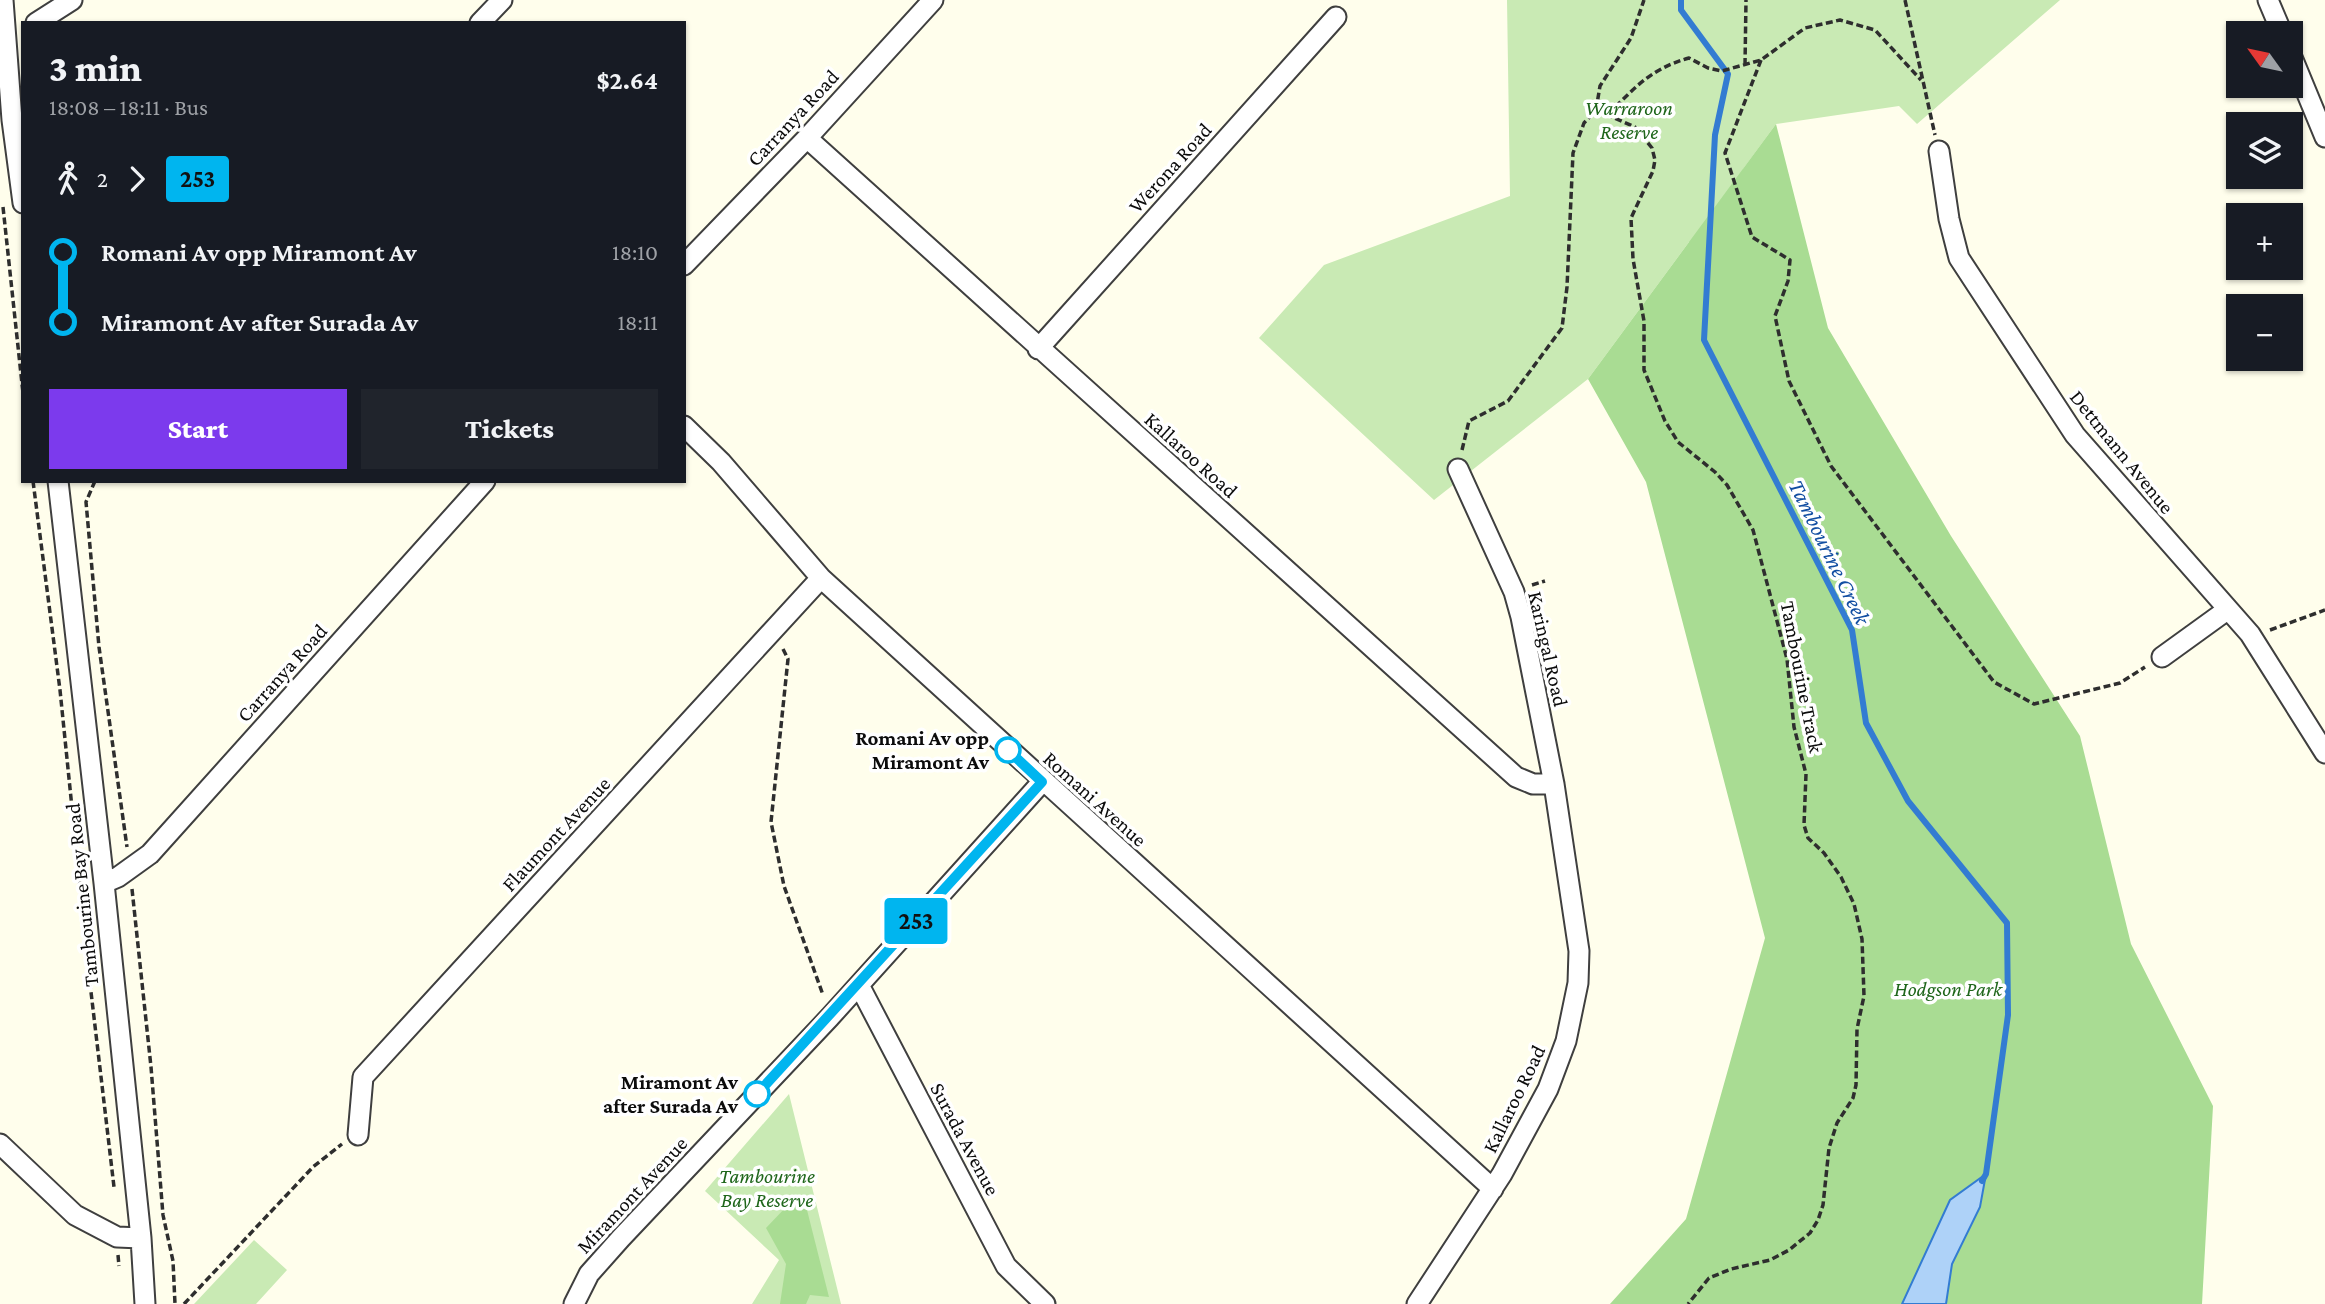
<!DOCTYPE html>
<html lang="en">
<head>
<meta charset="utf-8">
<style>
  body { margin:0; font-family:"Crimson Pro",serif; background:#20242c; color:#f1f3f6; height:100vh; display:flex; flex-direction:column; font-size:26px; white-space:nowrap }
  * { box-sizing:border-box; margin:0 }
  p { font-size:23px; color:#9ea1a6 }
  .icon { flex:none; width:38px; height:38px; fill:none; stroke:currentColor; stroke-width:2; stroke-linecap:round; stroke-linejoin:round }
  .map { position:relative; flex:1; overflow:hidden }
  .panel { position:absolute; left:21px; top:21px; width:665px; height:462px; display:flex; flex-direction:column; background:#171b24; border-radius:0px; box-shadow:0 2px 5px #0004 }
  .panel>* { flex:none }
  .badge { padding:0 14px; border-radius:5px; font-size:24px; line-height:46px }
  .needle { width:46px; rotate:303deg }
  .buttons { position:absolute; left:2226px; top:21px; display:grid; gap:14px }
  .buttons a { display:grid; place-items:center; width:77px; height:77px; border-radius:0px; background:#171b24; box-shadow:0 2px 5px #0004; font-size:35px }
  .map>.badge { position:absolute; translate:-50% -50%; box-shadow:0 0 0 4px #fff }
  .legs { display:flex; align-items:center; gap:10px; height:77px; padding:0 28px; font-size:23px }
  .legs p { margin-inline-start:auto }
  .summary { display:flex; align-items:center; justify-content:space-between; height:119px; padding:0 28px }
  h1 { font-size:38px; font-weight:800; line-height:52px }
  .cta { display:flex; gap:14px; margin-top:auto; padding:14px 28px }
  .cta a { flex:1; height:80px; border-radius:0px; background:#7c3aed; color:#fff; font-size:28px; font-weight:800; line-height:80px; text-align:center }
  .cta a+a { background:#20242c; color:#f1f3f6 }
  ul { padding:0 28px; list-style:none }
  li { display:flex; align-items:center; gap:24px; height:70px; font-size:26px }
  li i { display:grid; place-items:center; width:10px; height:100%; margin:0 9px; background:currentColor }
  li i::after { content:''; width:18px; height:18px; margin:-9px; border:5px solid; border-radius:50%; background:#171b24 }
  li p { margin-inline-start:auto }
  li:first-child i { background:linear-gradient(#0000 50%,currentColor 0) }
  li:last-child i { background:linear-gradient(currentColor 50%,#0000 0) }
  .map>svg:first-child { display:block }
  .green { fill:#c9eab4 }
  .forest { fill:#a9dc93 }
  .water { fill:#aed2f8; stroke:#337cd2; stroke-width:2 }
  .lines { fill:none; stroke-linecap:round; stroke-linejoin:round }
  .stream { stroke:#337cd2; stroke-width:6 }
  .minor-casing { stroke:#3f3f3f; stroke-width:23 }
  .path { stroke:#2e2e2e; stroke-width:3.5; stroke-dasharray:7 3.5; stroke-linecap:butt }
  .minor { stroke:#fff; stroke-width:19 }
  .line-1-casing { stroke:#fff; stroke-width:16 }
  .line-1 { stroke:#00b5ef; stroke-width:10 }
  .stop-1-dot { fill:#fff; stroke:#00b5ef; stroke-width:3.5 }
  .labels { text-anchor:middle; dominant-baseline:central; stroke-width:7; stroke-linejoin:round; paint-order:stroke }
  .park-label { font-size:21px; font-style:italic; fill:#1f661b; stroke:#fff }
  .street-label { font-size:21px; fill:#0c0c0c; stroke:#fff }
  .stop-label { font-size:21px; font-weight:bold; fill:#0c0c0c; stroke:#fff; text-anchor:end }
  .water-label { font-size:23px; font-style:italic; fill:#124ea2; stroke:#fff }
</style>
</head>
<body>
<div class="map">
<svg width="2325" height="1304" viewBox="0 0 2325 1304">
  <rect width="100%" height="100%" fill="#fffeec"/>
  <path class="green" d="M1507,0H2060L1917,124L1899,106L1776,124L1743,169L1965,1160L1905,1304H1761L1835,1244L1689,242L1588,379L1434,500L1259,338L1324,265L1510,196Z
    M789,1094L841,1304H752L779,1260L705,1191Z
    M254,1240L287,1270L256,1304H194Z"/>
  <path class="forest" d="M1776,124L1828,328L1951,536L2080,736L2131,944L2213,1106L2202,1304H1946L1952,1264L1980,1207L1950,1200L1902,1304H1610L1686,1219L1765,938L1646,482L1588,379Z
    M806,1206L829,1297L810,1295L806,1304H780L786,1264L766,1228L786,1207Z"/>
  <path class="water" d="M1986,1174L1980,1207L1952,1264L1946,1304H1902L1950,1200Z"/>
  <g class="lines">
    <path class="stream" d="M1681,0V10L1728,74L1715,135L1704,340L1852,630L1866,723L1908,801L2007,923L2008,1015L1986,1174L1982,1181"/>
    <g class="minor-casing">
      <path id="minor" d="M3,0L12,120L23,203
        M2268,0L2282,33
        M36,23L72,0
        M480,23L502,0
        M2291,55L2325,137
        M807,138L1516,777L1533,784H1554
        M1939,151L1949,219L1959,258L2075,435L2250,634L2325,753
        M684,265L807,138L933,0
        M1038,349L1336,17
        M684,426L721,462L821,578L1493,1189
        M58,481L104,883L141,1238L145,1304
        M2162,657L2227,610
        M104,883L118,877L150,854L485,481
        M859,985L1006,1266L1045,1304
        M358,1135L363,1077L821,578
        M0,1144L75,1215L117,1237L141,1238
        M574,1304L589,1274L621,1238L830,1017L1042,782
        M1417,1304L1502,1174L1548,1089L1566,1041L1578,983L1579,951L1554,784L1521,617L1514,592L1458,469"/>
    </g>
    <path class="path" d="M1905,0L1935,135
      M1761,60L1725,153L1752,237L1790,260L1788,281L1775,316L1789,381L1831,466L1994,682L2034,704L2120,683L2145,667
      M1745,65L1746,0
      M1596,110L1635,127L1652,148L1655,160L1653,171L1631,218L1633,259L1644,321V370L1665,421L1678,442L1715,472L1727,485L1753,530L1787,659L1794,727L1806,774L1804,825L1808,838L1824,853L1841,877L1854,904L1862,939L1864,996L1857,1029L1856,1085L1853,1098L1837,1123L1829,1148L1823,1205L1818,1220L1810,1233L1789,1250L1770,1260L1731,1269L1709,1278L1688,1304
      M1596,110L1600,86L1631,38L1644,0
      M1608,114C1636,87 1650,69 1689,58L1708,68L1722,71L1761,60L1805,28L1840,20L1875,30L1921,80
      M3,207L23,393
      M1462,450L1469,421L1508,401L1562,328L1567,287L1573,153L1584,123L1596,110
      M33,481L60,690L89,975L114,1187
      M95,481L86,502L99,647L127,847
      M1532,585L1545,581
      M2270,630L2325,610
      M783,649L788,659L771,822L784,886L823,995
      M132,889L151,1067L163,1215L173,1261L175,1304
      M118,1255L119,1266
      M184,1304L313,1167L342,1144"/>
    <use href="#minor" class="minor"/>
  </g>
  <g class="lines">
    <g class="line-1-casing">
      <path id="line-1" d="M757,1094L1042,782L1008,750"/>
    </g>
    <use href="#line-1" class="line-1"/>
  </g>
  <g class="stop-1-dot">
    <circle cx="1008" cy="750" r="12"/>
    <circle cx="757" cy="1094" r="12"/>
  </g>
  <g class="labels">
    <g class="park-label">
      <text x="1629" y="108">Warraroon<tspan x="1629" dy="24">Reserve</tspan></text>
      <text x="1948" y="989">Hodgson Park</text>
      <text x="767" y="1176">Tambourine<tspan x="767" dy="24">Bay Reserve</tspan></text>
    </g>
    <g class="street-label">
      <text transform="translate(793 118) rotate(-47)">Carranya Road</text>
      <text transform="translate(1170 168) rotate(-48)">Werona Road</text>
      <text transform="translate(2122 452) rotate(51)">Dettmann Avenue</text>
      <text transform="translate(1191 455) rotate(42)">Kallaroo Road</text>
      <text transform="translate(1548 649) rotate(77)">Karingal Road</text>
      <text transform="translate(282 673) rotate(-48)">Carranya Road</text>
      <text transform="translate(1802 677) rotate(79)">Tambourine Track</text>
      <text transform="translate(1095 799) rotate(42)">Romani Avenue</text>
      <text transform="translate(556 834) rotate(-47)">Flaumont Avenue</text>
      <text transform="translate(82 895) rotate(-96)">Tambourine Bay Road</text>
      <text transform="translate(1514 1099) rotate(-64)">Kallaroo Road</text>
      <text transform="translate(965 1139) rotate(62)">Surada Avenue</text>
      <text transform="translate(632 1195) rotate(-47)">Miramont Avenue</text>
    </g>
    <g class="stop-label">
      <text x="989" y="738">Romani Av opp<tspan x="989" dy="24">Miramont Av</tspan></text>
      <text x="738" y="1082">Miramont Av<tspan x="738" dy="24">after Surada Av</tspan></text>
    </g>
    <g class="water-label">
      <text transform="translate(1830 552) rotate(64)">Tambourine Creek</text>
    </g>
  </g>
</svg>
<div class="buttons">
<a><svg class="needle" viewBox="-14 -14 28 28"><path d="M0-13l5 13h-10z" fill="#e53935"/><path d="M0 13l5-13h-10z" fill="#9ea1a6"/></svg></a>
<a><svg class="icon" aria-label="layers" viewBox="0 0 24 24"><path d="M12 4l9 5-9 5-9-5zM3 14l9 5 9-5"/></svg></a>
<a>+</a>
<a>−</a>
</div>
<b class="badge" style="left:916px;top:921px;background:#00b5ef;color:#111">253</b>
<section class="panel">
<div class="summary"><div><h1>3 min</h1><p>18:08 – 18:11 · Bus</p></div><b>$2.64</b></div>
<div class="legs"><svg class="icon" aria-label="walk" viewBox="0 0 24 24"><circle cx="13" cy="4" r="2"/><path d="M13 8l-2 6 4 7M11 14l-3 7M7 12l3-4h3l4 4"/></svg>2<svg class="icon" aria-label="forward" viewBox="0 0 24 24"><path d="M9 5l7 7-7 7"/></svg><b class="badge" style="background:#00b5ef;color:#111">253</b></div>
<ul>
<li><i style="color:#00b5ef"></i><b>Romani Av opp Miramont Av</b><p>18:10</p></li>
<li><i style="color:#00b5ef"></i><b>Miramont Av after Surada Av</b><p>18:11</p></li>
</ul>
<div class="cta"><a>Start</a><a>Tickets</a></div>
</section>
</div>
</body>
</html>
